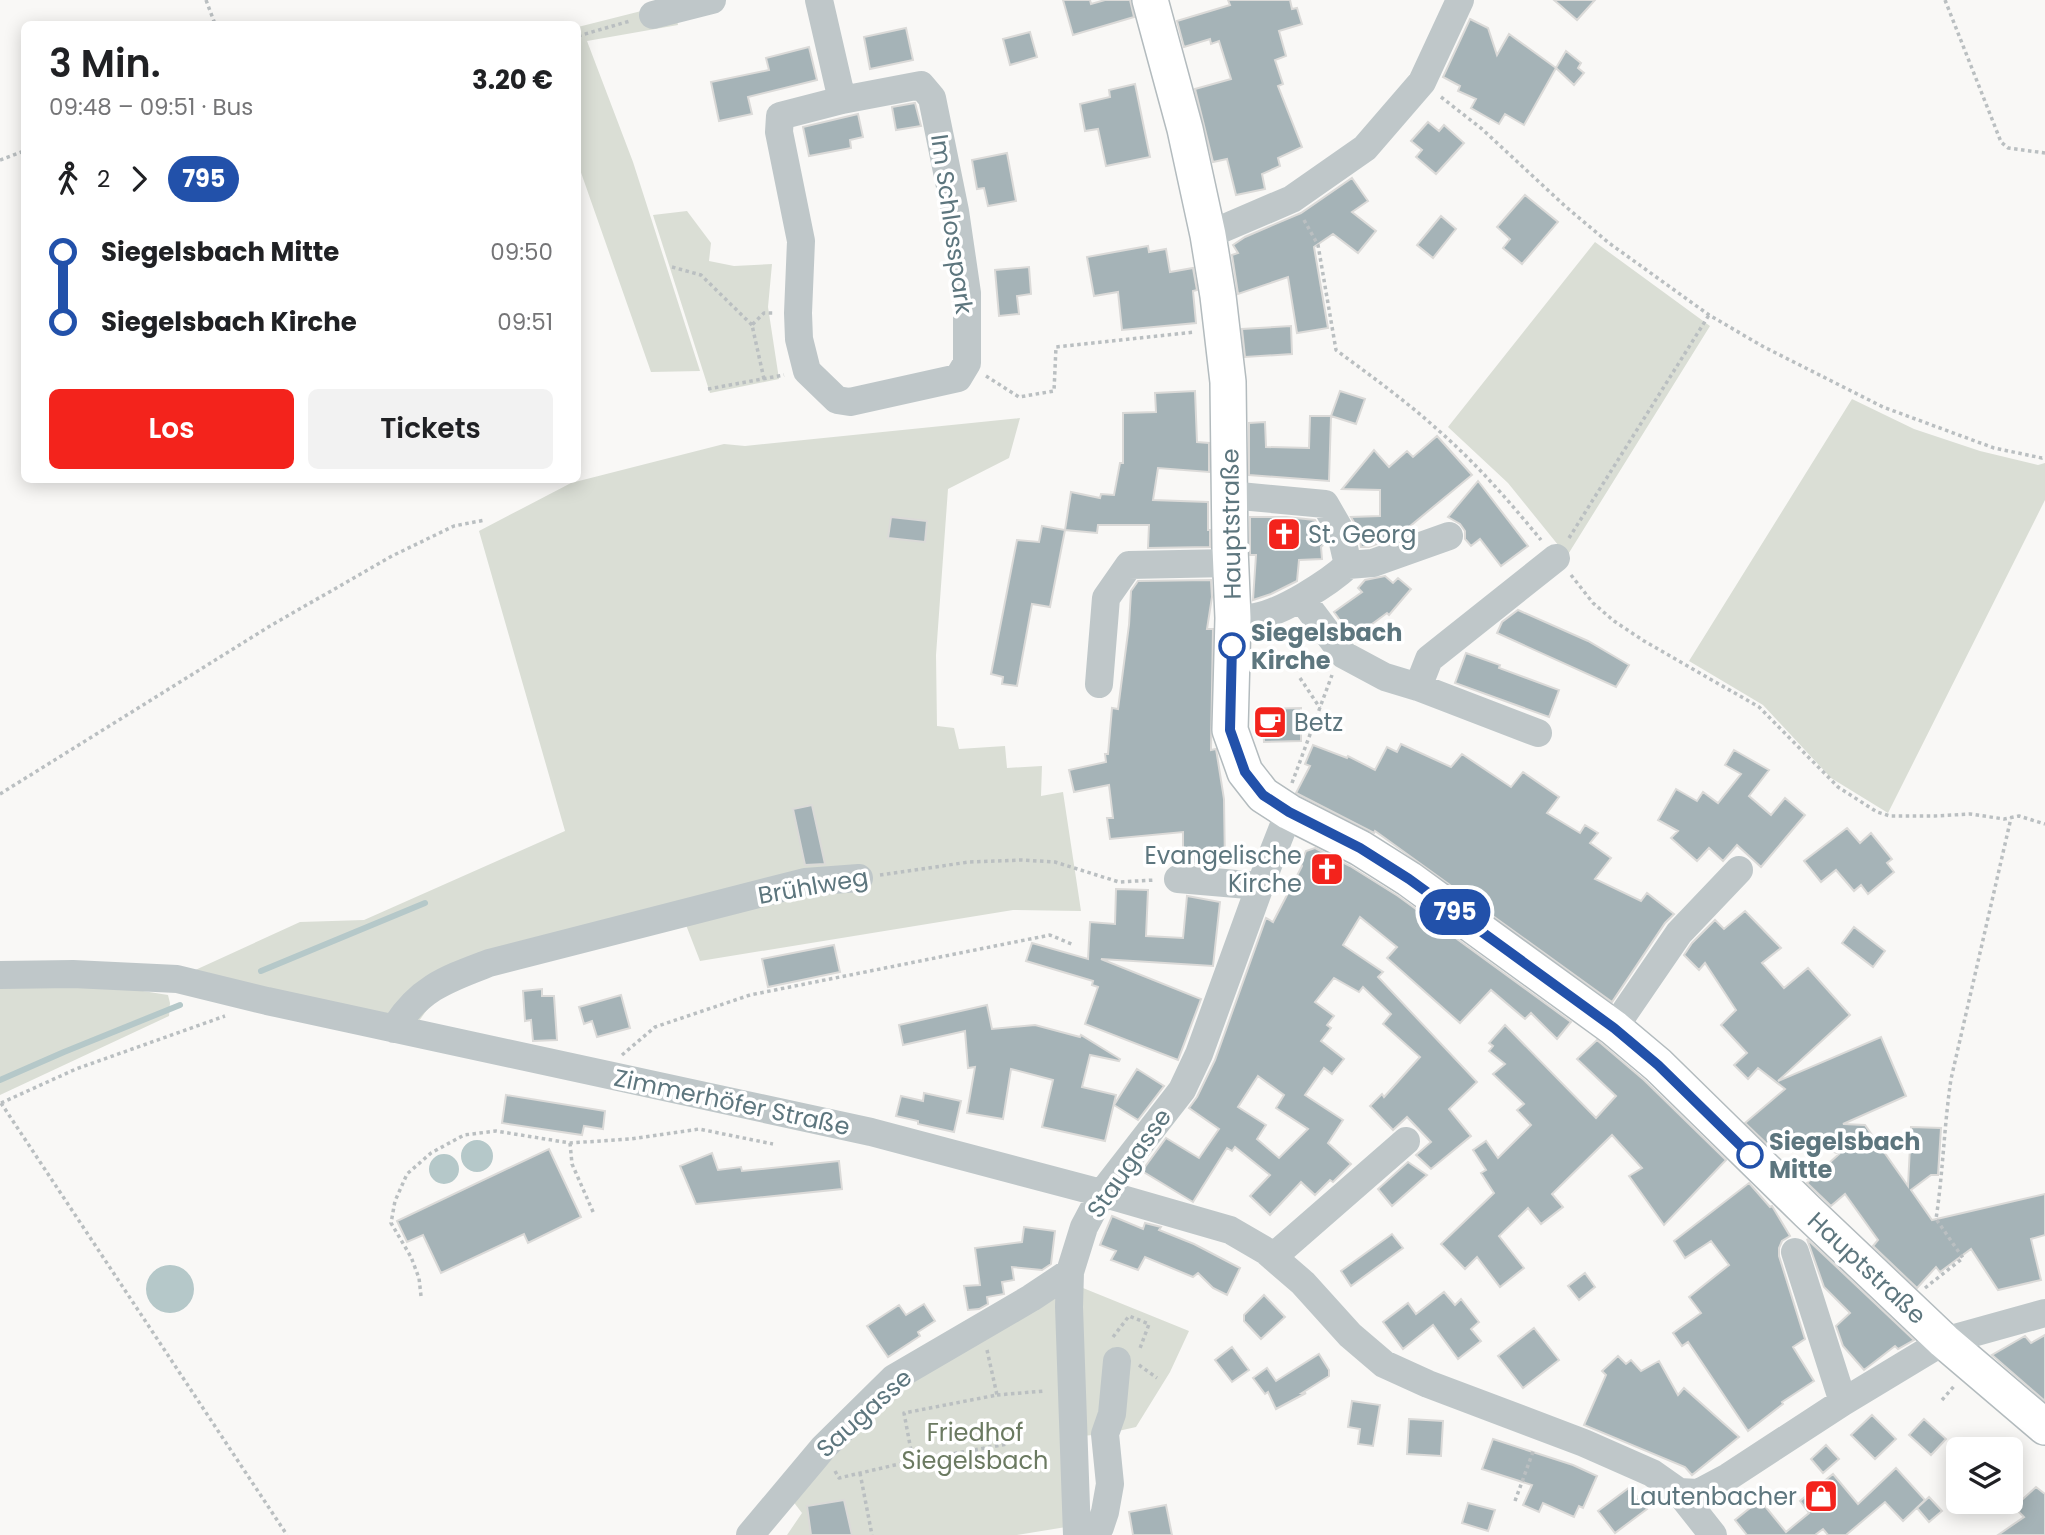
<!DOCTYPE html>
<html lang="de">
<head>
<meta charset="utf-8">
<style>
  body { margin:0; font-family:Poppins,sans-serif; background:#f2f2f2; color:#202124; height:100vh; display:flex; flex-direction:column; font-size:26px; white-space:nowrap }
  * { box-sizing:border-box; margin:0 }
  p { font-size:23px; color:#757577 }
  .icon { flex:none; width:38px; height:38px; fill:none; stroke:currentColor; stroke-width:2; stroke-linecap:round; stroke-linejoin:round }
  .map { position:relative; flex:1; overflow:hidden }
  .sheet { position:absolute; left:21px; top:21px; width:560px; height:462px; display:flex; flex-direction:column; background:#fff; border-radius:10px; box-shadow:0 4px 18px #0003 }
  .sheet>* { flex:none }
  .badge { padding:0 14px; border-radius:23px; font-size:24px; line-height:46px }
  .fabs { position:absolute; left:1946px; top:1437px; display:grid; gap:14px }
  .fabs a { display:grid; place-items:center; width:77px; height:77px; border-radius:10px; background:#fff; box-shadow:0 4px 18px #0003; font-size:35px }
  .map>.badge { position:absolute; translate:-50% -50%; box-shadow:0 0 0 4px #fff }
  .legs { display:flex; align-items:center; gap:10px; height:77px; padding:0 28px; font-size:23px }
  .legs p { margin-inline-start:auto }
  .headline { display:flex; align-items:center; justify-content:space-between; height:119px; padding:0 28px }
  h1 { font-size:38px; font-weight:600; line-height:52px }
  .primary-button { display:flex; gap:14px; margin-top:auto; padding:14px 28px }
  .primary-button a { flex:1; height:80px; border-radius:10px; background:#f3231c; color:#fff; font-size:28px; font-weight:600; line-height:80px; text-align:center }
  .primary-button a+a { background:#f2f2f2; color:#202124 }
  ul { padding:0 28px; list-style:none }
  li { display:flex; align-items:center; gap:24px; height:70px; font-size:26px }
  li i { display:grid; place-items:center; width:10px; height:100%; margin:0 9px; background:currentColor }
  li i::after { content:''; width:18px; height:18px; margin:-9px; border:5px solid; border-radius:50%; background:#fff }
  li p { margin-inline-start:auto }
  li:first-child i { background:linear-gradient(#0000 50%,currentColor 0) }
  li:last-child i { background:linear-gradient(currentColor 50%,#0000 0) }
  .map>svg:first-child { display:block }
  .green { fill:#daded5 }
  .water { fill:#b5c8c9 }
  .lines { fill:none; stroke-linecap:round; stroke-linejoin:round }
  .stream { stroke:#b5c8c9; stroke-width:6 }
  .building { fill:#a5b3b7; stroke:#dbdad8; stroke-width:2; fill-rule:evenodd }
  .major-casing { stroke:#b3bbbe; stroke-width:38 }
  .path { stroke:#babfc1; stroke-width:3.5; stroke-dasharray:3.5 3.5; stroke-linecap:butt }
  .minor { stroke:#bfc7c9; stroke-width:28 }
  .major { stroke:#fff; stroke-width:35 }
  .line-1-casing { stroke:#fff; stroke-width:16 }
  .line-1 { stroke:#2251aa; stroke-width:10 }
  .stop-1-dot { fill:#fff; stroke:#2251aa; stroke-width:3.5 }
  .labels { text-anchor:middle; dominant-baseline:central; stroke-width:7; stroke-linejoin:round; paint-order:stroke }
  .street-label { font-size:24px; fill:#5d767e; stroke:#fff }
  .poi-label { font-size:24px; fill:#5d767e; stroke:#fff; text-anchor:start }
  .stop-label { font-size:24px; font-weight:bold; fill:#5d767e; stroke:#fff; text-anchor:start }
  .park-label { font-size:24px; fill:#6b7a61; stroke:#fff }
</style>
</head>
<body>
<div class="map">
<svg width="2045" height="1535" viewBox="0 0 2045 1535">
  <rect width="100%" height="100%" fill="#f9f8f6"/>
  <path class="green" d="M673,3L678,25L587,41L633,162L700,371L651,372L578,164V27Z
    M687,211L711,243L709,261L734,266L772,264L768,307L779,379L710,393L653,215Z
    M1595,242L1710,326L1567,556L1508,483L1448,427Z
    M1852,399L1914,429L1980,451L2038,465L2045,463V500L1888,813L1831,778L1763,705L1689,661Z
    M1020,418L1009,458L948,489L936,655L937,726L954,728L959,749L1005,746L1007,768L1042,766L1041,796L1063,792L1081,911L1013,910L700,961L679,907L441,990L414,1028L180,977L300,922L364,920L565,831L479,531L571,483L724,444L745,446Z
    M0,983L99,984L168,995L170,1003L169,1016L0,1095Z
    M1083,1288L1189,1331L1170,1372L1136,1427L1105,1434L1081,1436Z
    M1061,1294L1066,1527L1017,1535H787L802,1513L792,1500L901,1388Z"/>
  <path class="water" d="M461 1156a16 16 0 1 1 32 0a16 16 0 1 1-32 0Z
    M429 1169a15 15 0 1 1 30 0a15 15 0 1 1-30 0Z
    M146 1289a24 24 0 1 1 48 0a24 24 0 1 1-48 0Z"/>
  <g class="lines">
    <path class="stream" d="M261,971L425,903
      M0,1080L64,1052L180,1005"/>
  </g>
  <path class="building" d="M1063,0H1090L1091,4L1105,0H1130L1134,17L1073,35Z
    M1228,0H1290L1292,9L1297,8L1302,24L1279,31L1286,56L1275,60L1283,84L1278,86L1302,147L1278,158L1280,166L1262,174L1265,189L1236,195L1227,159L1213,162L1195,89L1231,79L1219,41L1211,44L1210,39L1184,47L1177,21L1230,5Z
    M1554,0H1595L1577,20Z
    M1470,19L1488,28L1497,55L1509,34L1556,68L1524,125L1505,114L1499,124L1471,108L1476,99L1458,91L1460,86L1443,77Z
    M906,28L913,60L870,69L864,37Z
    M1030,32L1037,57L1010,65L1003,39Z
    M809,47L817,80L748,97L752,114L719,121L711,82L769,70L766,58Z
    M1566,51L1581,63L1578,68L1584,73L1574,85L1556,68Z
    M1135,84L1150,157L1106,166L1098,129L1085,131L1080,104L1110,97L1109,90Z
    M915,103L921,126L896,130L892,107Z
    M858,114L863,137L850,140L851,148L809,156L803,127Z
    M1428,122L1439,131L1444,125L1464,143L1436,174L1416,157L1422,150L1411,141Z
    M1007,153L1016,201L988,206L984,188L977,189L972,160Z
    M1352,178L1368,201L1352,212L1376,231L1358,253L1333,234L1314,247L1328,328L1297,333L1288,277L1238,294L1232,255L1238,253L1233,245L1245,237L1301,213Z
    M1525,195L1558,222L1522,264L1503,248L1510,239L1497,227Z
    M1441,216L1456,229L1433,258L1417,245Z
    M1148,246L1149,252L1166,249L1170,272L1193,268L1197,290L1193,291L1196,323L1122,330L1118,292L1094,296L1087,257Z
    M1029,267L1031,294L1017,296L1019,314L999,316L995,270Z
    M1291,326L1292,354L1245,357L1242,329Z
    M1195,391L1197,442L1209,443V472L1158,468L1153,500L1208,502V530H1210V547L1148,548L1149,525H1098L1097,533L1065,530L1071,492L1100,498L1101,494L1114,495L1120,463H1123V413L1156,412L1155,393Z
    M1340,391L1365,399L1356,424L1331,416Z
    M1310,416H1331L1329,481L1249,475V423L1265,422L1266,447L1309,448Z
    M1437,436L1472,475L1398,536L1369,547H1361L1360,541L1367,535L1356,526L1351,517L1380,516V490L1342,489L1374,450L1389,467L1407,451L1413,457Z
    M1478,481L1528,546L1501,566L1480,539L1471,546L1465,539V531L1460,524L1448,517Z
    M891,517L927,521L925,542L888,538Z
    M1250,517H1286L1315,520L1326,542L1321,547L1322,559L1299,560L1297,581L1271,594L1253,600L1256,555H1250Z
    M1042,526L1065,530L1050,607L1032,604L1017,686L1002,684L1003,677L991,674L1017,540L1039,542Z
    M1385,576L1393,583L1398,578L1411,589L1389,615L1387,613L1353,638L1334,612L1362,592L1358,588L1365,580Z
    M1211,580L1212,597L1207,629H1213L1211,750L1216,749L1217,755L1224,799L1225,866L1183,863V832L1110,839L1107,818H1113L1109,785L1074,792L1069,770L1106,762L1105,754H1108L1112,708L1118,709L1129,625L1131,591L1138,581Z
    M1518,610L1588,641L1629,665L1616,687L1497,633L1502,622Z
    M1466,653L1500,665L1499,668L1559,690L1549,717L1455,683Z
    M1301,708V741L1264,742L1263,709Z
    M1401,744L1451,767L1462,754L1511,787L1523,772L1559,797L1547,813L1580,833L1585,825L1598,833L1590,843L1611,858L1595,879L1641,901L1647,893L1674,914L1665,923L1612,1002L1375,831L1374,833L1296,793L1310,766L1305,764L1313,745L1347,758L1348,756L1375,770L1387,747L1397,752Z
    M1734,750L1769,770L1749,796L1771,815L1785,798L1805,815L1761,867L1737,845L1723,861L1709,848L1697,861L1671,838L1678,831L1658,820L1676,789L1697,801L1703,792L1718,803L1741,774L1725,765Z
    M812,805L825,864L805,865L793,809Z
    M1847,828L1860,843L1871,833L1892,859L1887,863L1894,872L1868,894L1861,885L1854,891L1836,870L1821,882L1804,861Z
    M1315,848L1350,866L1398,896L1571,1022L1557,1039L1531,1013L1525,1019L1491,990L1460,1023L1387,958L1397,947L1360,917L1343,945L1383,972L1378,977L1477,1082L1449,1109L1471,1136L1431,1169L1416,1155L1431,1142L1407,1117L1393,1130L1370,1106L1382,1094L1384,1097L1420,1057L1383,1024L1391,1014L1363,987L1359,992L1334,978L1315,1002L1334,1016L1327,1025L1331,1028L1321,1041L1344,1059L1332,1074L1324,1068L1305,1095L1343,1120L1328,1143L1351,1164L1333,1182L1330,1180L1315,1195L1301,1182L1270,1215L1250,1196L1270,1175L1235,1147L1232,1151L1227,1148L1193,1202L1142,1171L1166,1138L1199,1158L1219,1129L1189,1108L1197,1097L1215,1060L1266,918L1273,922L1302,866L1301,864L1306,851ZM1258,1076L1284,1095L1276,1108L1308,1129L1279,1158L1257,1139L1266,1125L1238,1107Z
    M1116,889L1148,890L1146,936L1183,938L1187,896L1220,902L1213,966L1101,959L1201,999L1178,1060L1085,1024L1098,987L1092,985L1093,981L1026,961L1032,943L1088,959L1090,922L1115,924Z
    M1745,911L1781,948L1762,963L1784,988L1808,968L1850,1015L1778,1081L1881,1037L1906,1096L1843,1124L1865,1125L1908,1186L1911,1127L1941,1128L1938,1175H1931L1911,1190L1932,1220L2045,1194V1235L2031,1239L2041,1280L1998,1290L1971,1249L1940,1272L1936,1267L1917,1288L1873,1246L1878,1240L1845,1194L1831,1206L1807,1183L1839,1154L1786,1131L1769,1146L1745,1123L1785,1089L1758,1068L1748,1079L1734,1065L1747,1053L1721,1025L1736,1010L1705,963L1699,970L1684,955L1692,943L1715,920L1724,929Z
    M1854,927L1885,951L1873,967L1842,943Z
    M834,945L840,972L768,987L762,959Z
    M542,989V996H554L557,1040L533,1041L531,1020L525,1021L523,991Z
    M621,995L630,1028L597,1037L592,1021L584,1024L579,1007Z
    M987,1005L992,1029L1035,1025L1080,1037L1081,1035L1120,1059L1119,1061L1090,1055L1082,1087L1116,1095L1105,1141L1042,1127L1053,1080L1011,1069L1003,1119L967,1113L975,1067L968,1068L965,1031L903,1045L899,1025Z
    M1505,1025L1596,1118L1616,1096L1577,1059L1597,1040L1644,1080L1726,1160L1664,1225L1629,1176L1642,1168L1612,1135L1552,1194L1563,1207L1541,1224L1528,1208L1499,1236L1524,1268L1500,1287L1477,1257L1465,1269L1441,1244L1494,1193L1481,1173L1486,1170L1473,1150L1486,1141L1498,1158L1531,1125L1517,1110L1524,1104L1493,1074L1505,1064L1489,1051L1493,1046L1489,1043Z
    M1137,1069L1164,1086L1138,1120L1114,1105Z
    M924,1093L961,1101L954,1132L918,1124V1121L896,1116L901,1096L923,1101Z
    M506,1095L605,1111L603,1129L584,1126L582,1135L502,1123Z
    M549,1149L581,1217L528,1243L524,1234L441,1273L423,1235L407,1242L397,1221Z
    M712,1153L718,1170L741,1167L742,1171L839,1161L842,1189L696,1204L680,1166Z
    M1408,1162L1427,1175L1392,1206L1378,1189Z
    M1749,1183L1770,1207L1772,1206L1790,1236L1782,1241L1779,1248V1256L1805,1339L1793,1347L1814,1381L1782,1402L1783,1404L1748,1431L1688,1342L1682,1346L1673,1333L1701,1313L1689,1297L1729,1265L1711,1241L1685,1258L1674,1241Z
    M1112,1216L1143,1229L1145,1223L1161,1227L1159,1230L1194,1244L1240,1268L1227,1295L1213,1288L1198,1273L1193,1277L1145,1257L1138,1270L1111,1260L1116,1251L1100,1245Z
    M1024,1227L1055,1231L1051,1264L1042,1270L1012,1267L1014,1280L1002,1282L1004,1294L987,1297L988,1304L979,1309L968,1310L964,1286L980,1285L975,1248L1022,1242Z
    M1392,1234L1403,1248L1351,1286L1341,1271Z
    M1807,1239L1914,1340L1898,1349L1895,1346L1864,1370L1843,1346L1836,1326L1850,1313L1824,1287Z
    M1585,1273L1595,1287L1579,1300L1568,1286Z
    M1444,1292L1455,1305L1461,1299L1479,1322L1471,1329L1481,1341L1458,1359L1433,1325L1403,1349L1383,1322L1408,1303L1416,1314Z
    M1264,1295L1285,1317L1261,1339L1244,1321V1315Z
    M924,1304L935,1321L918,1332L920,1336L888,1357L867,1326L899,1305L906,1315Z
    M1534,1328L1559,1360L1523,1388L1498,1356Z
    M2045,1335V1401L1992,1355L2025,1336L2031,1343Z
    M1232,1347L1249,1370L1232,1382L1215,1360Z
    M1319,1354L1329,1370V1376L1302,1393H1306L1276,1409L1268,1392L1265,1394L1253,1378L1267,1368L1276,1381Z
    M1618,1356L1626,1364L1631,1360L1641,1371L1659,1361L1678,1395L1684,1388L1739,1437L1692,1475L1685,1467L1584,1425L1606,1375L1602,1371Z
    M1352,1401L1380,1405L1373,1446L1358,1444L1360,1429L1348,1427Z
    M1872,1415L1896,1439L1875,1459L1851,1435Z
    M1409,1419L1443,1421L1441,1456L1407,1454Z
    M1924,1419L1946,1439L1931,1455L1909,1435Z
    M1493,1439L1573,1465L1597,1476L1583,1508L1579,1506L1574,1517L1543,1503L1539,1512L1523,1505L1532,1485L1482,1469Z
    M1826,1445L1839,1459L1823,1473L1811,1459Z
    M1896,1468L1925,1500L1903,1521L1885,1502L1846,1535H1828L1823,1529L1815,1535H1747L1735,1520L1760,1500L1786,1532L1809,1513L1800,1501L1833,1474L1858,1504Z
    M1630,1487L1647,1509L1615,1533L1598,1511Z
    M2036,1487L2045,1494V1535H1998L2024,1517L2014,1507Z
    M1929,1497L1942,1511L1929,1522L1917,1508Z
    M844,1500L852,1535H811L807,1506Z
    M1468,1503L1495,1510L1488,1531L1462,1523Z
    M1166,1505L1172,1535H1133L1129,1512Z"/>
  <g class="lines">
    <g class="major-casing">
      <path id="major" d="M1150,0L1185,129L1208,235L1218,296L1228,382L1230,548L1233,618L1230,730L1245,772L1263,795L1289,812L1360,848L1409,879L1614,1028L1658,1065L1808,1212L1944,1341L2045,1427"/>
    </g>
    <path class="path" d="M206,0L215,24
      M1945,0L2001,142L2008,148L2045,153
      M578,36L630,21
      M1441,97L1482,129L1565,206L1609,243L1709,315L1764,347L1883,407L1994,448L2042,458L2045,457
      M0,160L24,151
      M1304,220L1318,245L1336,350C1371,376 1406,401 1438,430C1476,463 1509,501 1541,540
      M672,267L701,275L752,325
      M986,376L1019,397L1054,391L1056,347L1195,332
      M764,379L752,325L764,313H775
      M708,389L784,375
      M1569,538L1709,315
      M1571,575L1593,603L1614,621L1644,641L1759,707L1838,787L1877,812L1890,816H1935L1970,814L2004,819L2019,816L2045,824
      M1300,678L1320,708
      M1292,783L1332,675
      M0,794L270,626L392,556L454,526L485,520
      M880,875L969,862L1022,860L1055,862L1119,882L1155,880
      M622,1055L655,1027L750,995L1050,935L1074,945
      M1,1103L287,1535
      M1,1103L76,1069L225,1016
      M570,1143L572,1164L594,1214
      M1925,1288L1963,1258L1936,1219C1943,1173 1944,1126 1951,1079L2011,818
      M421,1296L419,1278L411,1257L391,1223L395,1201L407,1174L431,1153L464,1135L496,1131L570,1143L630,1139L699,1129L773,1144
      M1113,1337L1129,1316L1149,1324L1139,1351
      M987,1350L997,1395L904,1413L913,1461L1007,1444
      M1139,1365L1157,1378
      M997,1395L1044,1391
      M1942,1400L1955,1385
      M835,1471L839,1478L912,1461
      M860,1473L872,1535
      M1515,1501L1534,1449"/>
    <path class="minor" d="M819,0L842,100
      M653,15L712,0
      M921,85L932,98L955,211L967,293V363L958,378L850,402L837,400L807,371L799,339L798,313L801,241L779,132L780,116L842,100Z
      M1208,235L1292,199L1365,148L1422,82L1460,0
      M1229,495L1325,504L1340,530L1348,565C1329,583 1281,613 1255,617C1248,618 1240,618 1233,618
      M1348,565L1373,563L1449,536
      M1301,598L1344,655L1385,677L1418,687L1538,733
      M1099,684L1106,598L1129,565L1230,563
      M1418,687L1429,659L1556,558
      M1178,879L1260,886
      M0,975L73,974L177,979L267,1001L871,1132L1105,1194L1230,1230L1266,1251L1303,1283L1350,1335L1384,1364L1428,1384L1584,1443L1652,1473L1679,1492L1713,1535
      M1614,1028L1679,933L1739,870
      M394,1029C419,988 447,979 489,963L805,882L859,878
      M1795,1252L1843,1402
      M1273,1257L1406,1141
      M1679,1492L1698,1493L1728,1477L1843,1402L1944,1341L2045,1313
      M1077,1533L1100,1527L1105,1512L1110,1484L1105,1434L1112,1414L1117,1361
      M750,1535L823,1448L894,1378L1031,1298L1070,1272
      M1077,1535L1069,1307L1070,1272L1084,1227L1102,1193L1182,1090L1199,1054L1260,886L1289,812"/>
    <use href="#major" class="major"/>
  </g>
  <g class="lines">
    <g class="line-1-casing">
      <path id="line-1" d="M1232,646L1230,730L1245,772L1263,795L1289,812L1360,848L1409,879L1614,1028L1658,1065L1750,1155"/>
    </g>
    <use href="#line-1" class="line-1"/>
  </g>
  <defs>
    <g id="church-square" transform="scale(1.75)"><rect x="-9" y="-9" width="18" height="18" rx="4" fill="#f3231c" stroke="#fff"/><path d="M-1.2-6h2.4v3.5h3.3v2.4h-3.3V6h-2.4V-.1h-3.3v-2.4h3.3Z" fill="#fff"/></g>
    <g id="cafe-square" transform="scale(1.75)"><rect x="-9" y="-9" width="18" height="18" rx="4" fill="#f3231c" stroke="#fff"/><path d="M-5.5-4.5H6V0H3Q3 3.5 0 3.5H-2.5Q-5.5 3.5-5.5 0ZM3-3.2v2h1.7v-2ZM-6 4.5H4V6H-6Z" fill="#fff"/></g>
    <g id="shop-square" transform="scale(1.75)"><rect x="-9" y="-9" width="18" height="18" rx="4" fill="#f3231c" stroke="#fff"/><path d="M-5-2.5h2.3a2.7 3.5 0 0 1 5.4 0H5L5.5 6h-11ZM-1.5-2.5h3a1.5 2.3 0 0 0-3 0Z" fill="#fff"/></g>
  </defs>
  <g fill-rule="evenodd">
    <use href="#church-square" x="1284" y="534"/>
    <use href="#cafe-square" x="1270" y="722"/>
    <use href="#church-square" x="1327" y="869"/>
    <use href="#shop-square" x="1821" y="1496"/>
  </g>
  <g class="stop-1-dot">
    <circle cx="1232" cy="646" r="12"/>
    <circle cx="1750" cy="1155" r="12"/>
  </g>
  <g class="labels">
    <g class="street-label">
      <text transform="translate(952 224) rotate(82)">Im Schlosspark</text>
      <text transform="translate(1231 524) rotate(-91)">Hauptstraße</text>
      <text transform="translate(813 886) rotate(-10)">Brühlweg</text>
      <text transform="translate(732 1102) rotate(12)">Zimmerhöfer Straße</text>
      <text transform="translate(1129 1163) rotate(-55)">Staugasse</text>
      <text transform="translate(1867 1268) rotate(43)">Hauptstraße</text>
      <text transform="translate(864 1413) rotate(-42)">Saugasse</text>
    </g>
    <g class="poi-label">
      <text x="1308" y="534">St. Georg</text>
      <text x="1294" y="722">Betz</text>
      <text x="1302" y="855" text-anchor="end">Evangelische<tspan x="1302" dy="28">Kirche</tspan></text>
      <text x="1797" y="1496" text-anchor="end">Lautenbacher</text>
    </g>
    <g class="stop-label">
      <text x="1251" y="632">Siegelsbach<tspan x="1251" dy="28">Kirche</tspan></text>
      <text x="1769" y="1141">Siegelsbach<tspan x="1769" dy="28">Mitte</tspan></text>
    </g>
    <g class="park-label">
      <text x="975" y="1432">Friedhof<tspan x="975" dy="28">Siegelsbach</tspan></text>
    </g>
  </g>
</svg>
<div class="fabs">
<a><svg class="icon" aria-label="layers" viewBox="0 0 24 24"><path d="M12 4l9 5-9 5-9-5zM3 14l9 5 9-5"/></svg></a>
</div>
<b class="badge" style="left:1455px;top:912px;background:#2251aa;color:#fff">795</b>
<section class="sheet">
<div class="headline"><div><h1>3 Min.</h1><p>09:48 – 09:51 · Bus</p></div><b>3.20 €</b></div>
<div class="legs"><svg class="icon" aria-label="walk" viewBox="0 0 24 24"><circle cx="13" cy="4" r="2"/><path d="M13 8l-2 6 4 7M11 14l-3 7M7 12l3-4h3l4 4"/></svg>2<svg class="icon" aria-label="forward" viewBox="0 0 24 24"><path d="M9 5l7 7-7 7"/></svg><b class="badge" style="background:#2251aa;color:#fff">795</b></div>
<ul>
<li><i style="color:#2251aa"></i><b>Siegelsbach Mitte</b><p>09:50</p></li>
<li><i style="color:#2251aa"></i><b>Siegelsbach Kirche</b><p>09:51</p></li>
</ul>
<div class="primary-button"><a>Los</a><a>Tickets</a></div>
</section>
</div>
</body>
</html>
